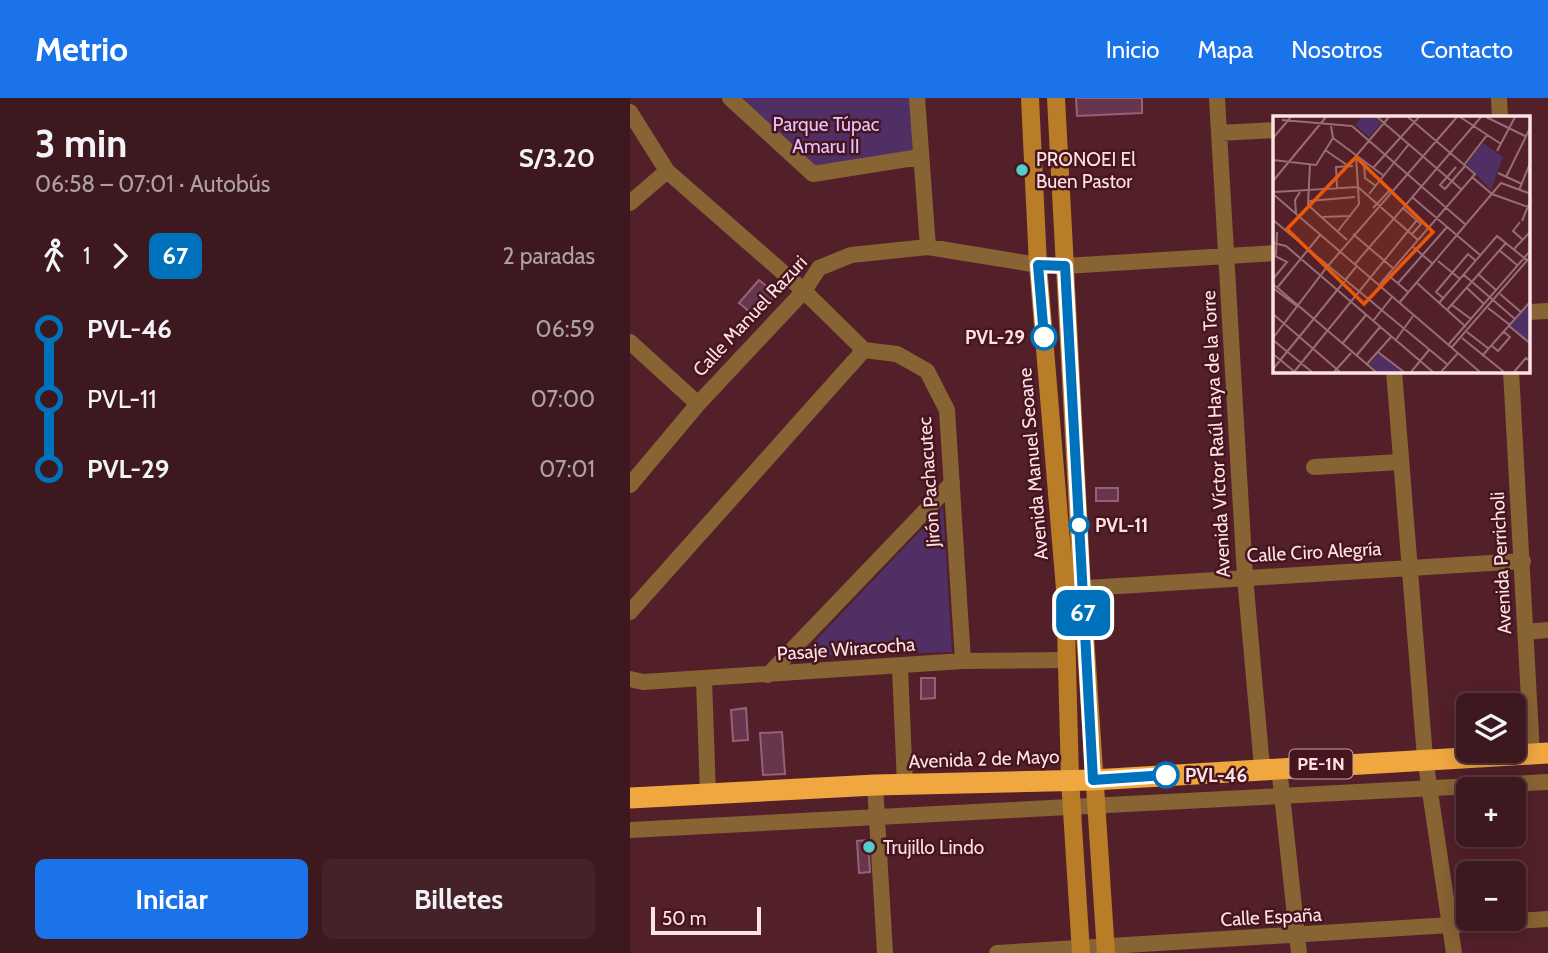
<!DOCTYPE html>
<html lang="es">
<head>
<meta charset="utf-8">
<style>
  body { margin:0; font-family:Cabin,sans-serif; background:#452128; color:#f1f3f6; height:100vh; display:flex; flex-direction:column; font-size:26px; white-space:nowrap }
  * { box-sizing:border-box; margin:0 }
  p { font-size:23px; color:#ada0a4 }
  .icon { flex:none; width:38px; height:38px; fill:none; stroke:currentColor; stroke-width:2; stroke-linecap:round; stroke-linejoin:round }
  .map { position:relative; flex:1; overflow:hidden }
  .sheet { display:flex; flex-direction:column; background:#3e181f; width:630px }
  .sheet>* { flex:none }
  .badge { padding:0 14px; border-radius:10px; font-size:24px; line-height:46px }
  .tools { position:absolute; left:826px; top:595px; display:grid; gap:14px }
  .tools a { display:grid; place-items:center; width:70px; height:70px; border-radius:10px; background:#3e181f; box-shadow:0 4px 18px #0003,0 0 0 2px #57373d; font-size:35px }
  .scale { position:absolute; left:21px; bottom:18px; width:110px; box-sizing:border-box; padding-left:7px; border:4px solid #fde2e4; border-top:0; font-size:19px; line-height:24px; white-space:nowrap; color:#fde2e4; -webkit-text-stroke:5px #47151f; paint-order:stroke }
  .map>.badge { position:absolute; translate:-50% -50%; box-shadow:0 0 0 4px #fff }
  .legs { display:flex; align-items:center; gap:10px; height:77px; padding:0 35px; font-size:23px }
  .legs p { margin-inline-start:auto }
  .headline { display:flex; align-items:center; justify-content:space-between; height:119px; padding:0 35px }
  h1 { font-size:38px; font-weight:700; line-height:52px }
  .button { display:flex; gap:14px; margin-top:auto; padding:14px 35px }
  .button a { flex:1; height:80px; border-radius:10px; background:#1a73e8; color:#fff; font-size:28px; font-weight:700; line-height:80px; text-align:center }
  .button a+a { background:#452128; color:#f1f3f6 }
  ul { padding:0 35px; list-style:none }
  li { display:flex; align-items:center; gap:24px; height:70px; font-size:26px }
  li i { display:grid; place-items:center; width:10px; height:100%; margin:0 9px; background:currentColor }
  li i::after { content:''; width:18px; height:18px; margin:-9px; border:5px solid; border-radius:50%; background:#3e181f }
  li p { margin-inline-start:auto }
  li:first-child i { background:linear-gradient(#0000 50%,currentColor 0) }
  li:last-child i { background:linear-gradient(currentColor 50%,#0000 0) }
  header { display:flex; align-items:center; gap:42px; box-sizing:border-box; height:98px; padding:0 35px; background:#1a73e8; color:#fff }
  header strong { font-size:33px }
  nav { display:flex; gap:38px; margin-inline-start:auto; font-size:24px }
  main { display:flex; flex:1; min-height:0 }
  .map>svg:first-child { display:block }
  .green { fill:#502f64 }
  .building { fill:#67354c; stroke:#966078; stroke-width:2 }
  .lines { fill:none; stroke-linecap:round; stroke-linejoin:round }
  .street { stroke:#886333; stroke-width:16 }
  .secondary { stroke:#b87d26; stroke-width:18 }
  .highway { stroke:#f0a740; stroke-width:21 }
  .line-1-casing { stroke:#fff; stroke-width:16 }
  .line-1 { stroke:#0072bc; stroke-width:10 }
  .poi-dot { fill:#53cdc9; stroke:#47151f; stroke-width:2.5 }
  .stop-1-dot { fill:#fff; stroke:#0072bc; stroke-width:3.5 }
  .labels { text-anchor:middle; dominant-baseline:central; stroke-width:5; stroke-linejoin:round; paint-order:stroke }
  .shield { fill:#47151f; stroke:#c6a4a9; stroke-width:2 }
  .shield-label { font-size:18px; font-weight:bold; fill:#fde2e4 }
  .park-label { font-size:19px; fill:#e7c3ff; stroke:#47151f }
  .poi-label { font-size:19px; fill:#fde2e4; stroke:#47151f; text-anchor:start }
  .street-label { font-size:19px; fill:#fde2e4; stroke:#47151f }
  .stop-label { font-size:19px; font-weight:bold; fill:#fde2e4; stroke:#47151f; text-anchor:start }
  .inset-road { fill:none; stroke:#976e74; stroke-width:2 }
  .view { fill:#e8590c; fill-opacity:0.15; stroke:#e8590c; stroke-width:3.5 }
  .inset-edge { fill:none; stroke:#fde2e4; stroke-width:3.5 }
</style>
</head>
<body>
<header>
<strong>Metrio</strong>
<nav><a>Inicio</a><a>Mapa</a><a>Nosotros</a><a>Contacto</a></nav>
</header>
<main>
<section class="sheet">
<div class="headline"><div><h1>3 min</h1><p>06:58 – 07:01 · Autobús</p></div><b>S/3.20</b></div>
<div class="legs"><svg class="icon" aria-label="walk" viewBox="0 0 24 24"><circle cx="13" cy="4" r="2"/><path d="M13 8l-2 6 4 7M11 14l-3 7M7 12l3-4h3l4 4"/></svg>1<svg class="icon" aria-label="forward" viewBox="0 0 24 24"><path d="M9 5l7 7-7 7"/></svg><b class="badge" style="background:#0072bc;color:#fff">67</b><p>2 paradas</p></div>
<ul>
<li><i style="color:#0072bc"></i><b>PVL-46</b><p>06:59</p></li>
<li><i style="color:#0072bc"></i><span>PVL-11</span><p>07:00</p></li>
<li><i style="color:#0072bc"></i><b>PVL-29</b><p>07:01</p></li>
</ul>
<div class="button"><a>Iniciar</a><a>Billetes</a></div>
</section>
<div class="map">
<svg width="918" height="855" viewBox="0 0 918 855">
  <rect width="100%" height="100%" fill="#532029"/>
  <path class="green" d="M100,0H285L288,55L183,76Z
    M313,409L322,554L171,558Z"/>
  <path class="building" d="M446,0H512V15L447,18Z
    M129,182L146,196L126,219L109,205Z
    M466,390H488V403H466Z
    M291,580H305V600L291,601Z
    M116,610L118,642L103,643L101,612Z
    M152,634L155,676L133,677L130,635Z
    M238,742L240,774L229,775L227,743Z"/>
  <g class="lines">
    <path class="street" d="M100,0L183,76L290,59
      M287,0L298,149
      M587,0L615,479L632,669
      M869,0L870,19
      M0,14L37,73L174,193L234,252L267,256L297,273L317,312L333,563
      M589,35L645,32
      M0,105L37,73
      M899,214L918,213
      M0,244L68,306
      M764,273L795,660L824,855
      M881,273L902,656
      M684,369L770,364
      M0,387L68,306L174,193L189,170L221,157L298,149L408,167L435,168L645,155
      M441,491L893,463
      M0,514L234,252
      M896,534L918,532
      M270,570L275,686
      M138,577L322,385
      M0,581L13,584L333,563L436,562
      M74,581L78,697
      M649,669L669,855
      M245,687L255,855
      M0,732L918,684
      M367,855L918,821"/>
    <path class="secondary" d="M400,0L408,167L435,491L440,681L451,855
      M426,0L452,490L476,855"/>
    <path class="highway" d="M0,700L245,687L463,682L918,655"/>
  </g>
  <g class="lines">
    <g class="line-1-casing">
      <path id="line-1" d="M414,239L408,167L435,168L463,682L536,677"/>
    </g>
    <use href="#line-1" class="line-1"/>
  </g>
  <g class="poi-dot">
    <circle cx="392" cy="72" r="7"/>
    <circle cx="239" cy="749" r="7"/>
  </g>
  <g class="stop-1-dot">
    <circle cx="414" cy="239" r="12"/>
    <circle cx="449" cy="427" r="9"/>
    <circle cx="536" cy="677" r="12"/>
  </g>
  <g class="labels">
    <rect class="shield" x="659.5" y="651.5" width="63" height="29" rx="5"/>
    <g class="shield-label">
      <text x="691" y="666">PE-1N</text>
    </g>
    <g class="park-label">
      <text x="196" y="26">Parque Túpac<tspan x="196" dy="22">Amaru II</tspan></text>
    </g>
    <g class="poi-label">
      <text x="406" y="61">PRONOEI El<tspan x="406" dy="22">Buen Pastor</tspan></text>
      <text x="253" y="749">Trujillo Lindo</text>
    </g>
    <g class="street-label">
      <text transform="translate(120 218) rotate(-47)">Calle Manuel Razuri</text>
      <text transform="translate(586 336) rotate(-93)">Avenida Víctor Raúl Haya de la Torre</text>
      <text transform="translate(403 366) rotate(-95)">Avenida Manuel Seoane</text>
      <text transform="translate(299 384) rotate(-94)">Jirón Pachacutec</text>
      <text transform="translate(684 454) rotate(-3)">Calle Ciro Alegría</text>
      <text transform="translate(871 465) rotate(-93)">Avenida Perricholi</text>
      <text transform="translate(216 551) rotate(-4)">Pasaje Wiracocha</text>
      <text transform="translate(354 661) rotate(-2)">Avenida 2 de Mayo</text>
      <text transform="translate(641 819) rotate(-3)">Calle España</text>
    </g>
    <g class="stop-label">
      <text x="395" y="239" text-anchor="end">PVL-29</text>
      <text x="465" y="427">PVL-11</text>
      <text x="555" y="677">PVL-46</text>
    </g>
  </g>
  <g transform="translate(643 18)">
    <rect width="257" height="257" fill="#532029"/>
    <path d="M89,1H101L108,7L96,21L82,9ZM210,27L230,41L218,74L193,48ZM253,191L257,195V227L237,210ZM106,237L129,256H105L96,248Z" fill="#502f64"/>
    <path class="inset-road" d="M104,1L189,74M187,1L228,28M213,1L252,20M9,4L79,10M58,10L60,22L111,60M79,10L193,109M0,22L18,1M52,34L74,49M224,35L242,1M0,44L43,49L60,22M91,47L92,62L103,70M37,48L35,89L74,124M191,49L214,19M183,51L167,69L172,73L192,50M100,52L146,1M225,57L249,68M199,61L219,78L258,92M233,61L258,10M0,65L53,1M64,72L63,51L80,50M246,74L258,45M1,76L85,71L145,124M0,78L207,256M96,78L136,28M139,81L207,139M36,85L82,81M100,92L118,73M130,92L148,108L139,118M23,97L22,84L27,76M49,101L78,100M0,104L175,249M249,105L258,83M247,106L240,115L249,123M65,115L86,88L83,40L116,1M80,118L121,153M0,127L13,130L160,256M139,130L160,148M241,133L258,115M226,134L244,149M0,139L14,146L0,163M3,139L4,116M165,145L187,163M82,148L208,1M205,158L223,174M115,159L135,176M191,159L242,203M125,167L174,111M144,167L193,211M0,168L103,256M107,168L202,58L135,1M0,172L25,191M4,172L47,119M194,172L211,188M227,178L248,196M170,182L163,176L195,138L203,145M127,186L228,67L258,78M166,187L224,120L255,145M179,189L198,203M215,192L237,209M174,194L233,127M0,198L67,256M100,205L119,181M236,210L258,228M194,216L216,233M0,222L54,151L184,1M189,222L231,256M0,224L39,256M122,225L140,200M69,228L93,199M176,228L258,134M218,229L225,235L237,221L230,215M179,231L258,140M105,236L131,256M0,238L22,256M83,240L107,211M209,240L258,185M93,249L118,221M0,253L83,151M21,256L144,104M61,256L78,237M138,256L156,234M168,256L185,237M241,256L253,242L258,246"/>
    <path class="view" d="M83,41L160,116L91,188L14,113Z"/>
    <rect width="257" height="257" class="inset-edge"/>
  </g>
</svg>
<div class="tools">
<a><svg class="icon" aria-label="layers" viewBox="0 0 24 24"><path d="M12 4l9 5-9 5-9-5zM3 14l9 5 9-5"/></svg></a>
<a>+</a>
<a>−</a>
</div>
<div class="scale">50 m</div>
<b class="badge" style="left:453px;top:515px;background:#0072bc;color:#fff">67</b>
</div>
</main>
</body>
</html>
